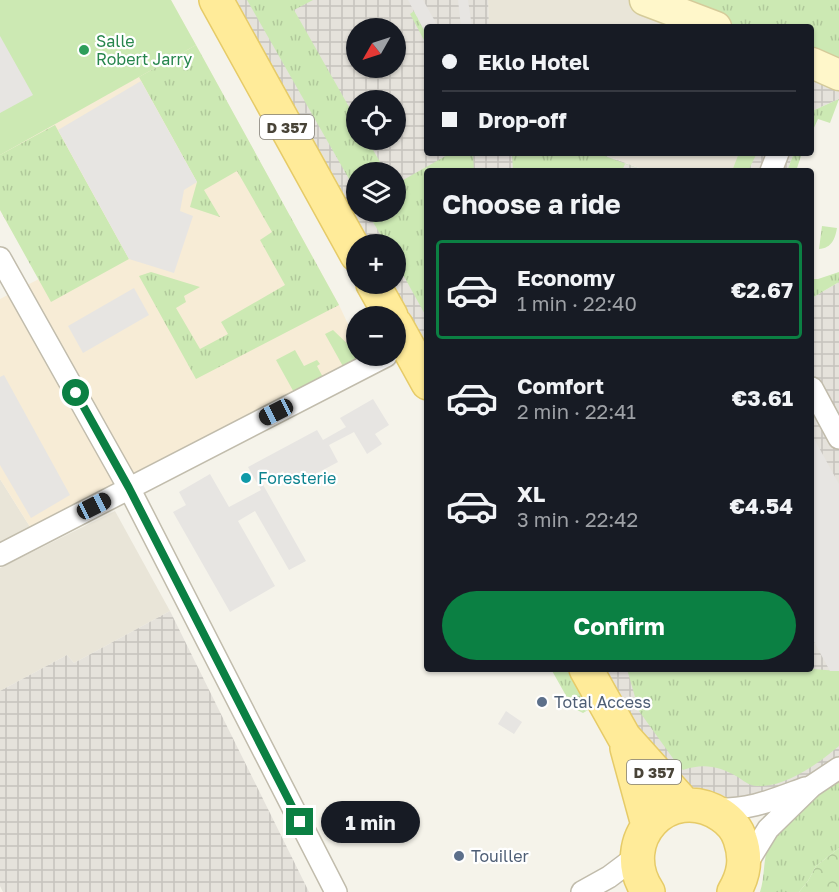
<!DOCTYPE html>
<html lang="en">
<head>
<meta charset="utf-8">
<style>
  body { margin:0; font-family:"Golos Text",sans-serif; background:#242831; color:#f1f3f6; height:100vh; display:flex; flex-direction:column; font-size:22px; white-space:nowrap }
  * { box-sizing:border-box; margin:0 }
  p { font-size:20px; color:#9ea1a6 }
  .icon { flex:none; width:33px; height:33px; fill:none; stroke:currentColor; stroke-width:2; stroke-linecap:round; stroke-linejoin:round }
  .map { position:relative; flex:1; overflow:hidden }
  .details { position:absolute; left:424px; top:168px; width:390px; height:504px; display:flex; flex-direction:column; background:#171b24; border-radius:6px; box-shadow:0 2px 4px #0004 }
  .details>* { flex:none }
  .top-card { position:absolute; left:424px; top:24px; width:390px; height:132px; border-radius:6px; box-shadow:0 2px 4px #0004; display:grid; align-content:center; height:132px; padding:0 18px; background:#171b24 }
  .needle { width:39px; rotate:231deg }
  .fabs { position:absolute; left:346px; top:18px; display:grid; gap:12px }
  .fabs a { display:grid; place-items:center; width:60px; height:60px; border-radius:50%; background:#171b24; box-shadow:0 2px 4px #0004; font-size:30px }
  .end { position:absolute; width:27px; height:27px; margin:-14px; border:8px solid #0b8043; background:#fff; box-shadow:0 0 0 3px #fff }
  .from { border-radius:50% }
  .bubble { position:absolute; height:42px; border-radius:21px; background:#171b24; box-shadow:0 2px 4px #0004; font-size:20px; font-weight:700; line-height:42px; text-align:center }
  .car { position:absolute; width:18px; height:36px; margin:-18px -9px; border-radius:8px; box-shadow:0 0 4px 2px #0007; background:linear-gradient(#222 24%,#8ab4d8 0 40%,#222 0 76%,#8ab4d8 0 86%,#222 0) }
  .top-card b { display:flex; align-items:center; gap:21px; height:57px; font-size:22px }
  .top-card b+b { border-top:2px solid #363941 }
  .top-card i { width:15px; height:15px; background:#f1f3f6 }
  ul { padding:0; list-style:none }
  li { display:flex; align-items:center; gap:18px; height:99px; margin:0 12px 9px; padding:0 6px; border:3px solid transparent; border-radius:6px }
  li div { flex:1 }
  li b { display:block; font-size:22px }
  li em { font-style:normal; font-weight:700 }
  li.current { border-color:#0b8043 }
  li>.icon { width:54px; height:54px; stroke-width:1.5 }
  h2 { padding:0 18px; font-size:27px; line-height:72px }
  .button { display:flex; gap:12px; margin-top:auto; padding:12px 18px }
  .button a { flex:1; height:69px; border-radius:36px; background:#0b8043; color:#fff; font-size:24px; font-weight:700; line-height:69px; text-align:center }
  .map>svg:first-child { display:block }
  .residential { fill:#e9e5d8 }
  .commercial { fill:#f7ecd6 }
  .industrial { fill:url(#industrial-grid); fill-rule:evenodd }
  .grass { fill:url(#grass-tufts) }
  .forest { fill:url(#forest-crowns) }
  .garden { fill:#cce9b3 }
  .parking { fill:#e7e5e2 }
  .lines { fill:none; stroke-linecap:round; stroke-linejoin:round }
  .street-casing { stroke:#c1bcac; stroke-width:24 }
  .secondary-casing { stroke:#d5cb9a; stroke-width:33 }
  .primary-casing { stroke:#e6cb68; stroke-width:36 }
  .street { stroke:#fff; stroke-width:21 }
  .secondary { stroke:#fff7ca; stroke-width:30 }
  .primary { stroke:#ffeb99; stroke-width:33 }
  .route { stroke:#0b8043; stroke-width:8 }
  .leisure-dot { fill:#2e9e5b; stroke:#fff; stroke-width:2 }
  .culture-dot { fill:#0f9aa8; stroke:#fff; stroke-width:2 }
  .service-dot { fill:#5c6f8a; stroke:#fff; stroke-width:2 }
  .labels { text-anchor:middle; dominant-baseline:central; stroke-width:4.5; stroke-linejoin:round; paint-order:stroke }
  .shield { fill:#fff; stroke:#807c74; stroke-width:1.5 }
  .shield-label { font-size:15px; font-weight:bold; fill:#494438 }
  .leisure-label { font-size:16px; fill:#27864d; stroke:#fff; text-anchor:start }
  .culture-label { font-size:16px; fill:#0d838f; stroke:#fff; text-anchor:start }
  .service-label { font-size:16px; fill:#4e5e75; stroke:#fff; text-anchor:start }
</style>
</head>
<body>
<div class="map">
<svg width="839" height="892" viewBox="0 0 839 892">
  <defs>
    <pattern id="industrial-grid" width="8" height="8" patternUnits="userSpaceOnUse" patternTransform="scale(1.5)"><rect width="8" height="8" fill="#e5e2db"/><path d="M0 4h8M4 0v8" fill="none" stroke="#c6c3bd"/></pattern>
    <pattern id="grass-tufts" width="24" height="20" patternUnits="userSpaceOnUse" patternTransform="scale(1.5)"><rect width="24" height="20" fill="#cce9b3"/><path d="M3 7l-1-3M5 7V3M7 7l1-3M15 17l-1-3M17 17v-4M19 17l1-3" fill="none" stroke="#b1c99b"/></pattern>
    <pattern id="forest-crowns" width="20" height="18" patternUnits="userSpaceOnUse" patternTransform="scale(1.5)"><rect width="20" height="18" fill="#cce9b3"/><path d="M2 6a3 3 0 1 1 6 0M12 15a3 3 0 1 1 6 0" fill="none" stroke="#b1c99b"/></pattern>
  </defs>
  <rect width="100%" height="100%" fill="#f5f3ea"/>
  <path class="residential" d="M 488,0 L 645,0 L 716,27 L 489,27 Z
    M 599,153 L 740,153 L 732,171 L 647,171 Z
    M 0,479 L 32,530 L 0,547 Z
    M 115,511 L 170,611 L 74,663 L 67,655 L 0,691 L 0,568 Z"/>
  <path class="commercial" d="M 0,0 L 171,0 L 339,305 L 357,343 L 357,356 L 363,356 L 365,360 L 32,530 L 0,479 L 0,299 L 39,279 L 0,210 Z"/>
  <path class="industrial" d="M 216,0 L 488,0 L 489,27 L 428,27 L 428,153 L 599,153 L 647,171 L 428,171 L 427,383 L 373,284 L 396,284 L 396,244 L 357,244 ZM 357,28 L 396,28 L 396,68 L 357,68 ZM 357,100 L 396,100 L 396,140 L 357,140 ZM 357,172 L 396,172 L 396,212 L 357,212 Z
    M 812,63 L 839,75 L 839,99 L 812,111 Z
    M 740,153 L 794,153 L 787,171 L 732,171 Z
    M 839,282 L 839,768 L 812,786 L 699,805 L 586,669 L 812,669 L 812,298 Z
    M 170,611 L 309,892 L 3,892 L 0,886 L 0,691 L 67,655 L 74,663 Z"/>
  <path class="grass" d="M 247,0 L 313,0 L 294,10 L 357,121 L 357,140 L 367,140 L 386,172 L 357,172 L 357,193 Z
    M 645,0 L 839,0 L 839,75 L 812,63 L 812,27 L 716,27 Z
    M 414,11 L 424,30 L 427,28 L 427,38 L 424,40 L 410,14 Z
    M 196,45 L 339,305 L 196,379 L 139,276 L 151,272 L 200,287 L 184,296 L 186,302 L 176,308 L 200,349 L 228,334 L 221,322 L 285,285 L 260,240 L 272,232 L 237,171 L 204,190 L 220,217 L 190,207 L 197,182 L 139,77 Z
    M 839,99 L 830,123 L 818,119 L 812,132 L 812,111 Z
    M 55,125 L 129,259 L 51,302 L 0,210 L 0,155 Z
    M 451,153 L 473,153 L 474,171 L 428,171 L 427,318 L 396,262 L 396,244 L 386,244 L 367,212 L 396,212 L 396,184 Z
    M 512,153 L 597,153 L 645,171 L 625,164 L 622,171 L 513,171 Z
    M 739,153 L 757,153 L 748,171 L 732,171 Z
    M 794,153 L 802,153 L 796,171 L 787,171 Z
    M 822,226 L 837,228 C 835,239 832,248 819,249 Z
    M 839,272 L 839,282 L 812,298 L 812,279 L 818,279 Z
    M 551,669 L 572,669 L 593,707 L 583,713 L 573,708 Z
    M 627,669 L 812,669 L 839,671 L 839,746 C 819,763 785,788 757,786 C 749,786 743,780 736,776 C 719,766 703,763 683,770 L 677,764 L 639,711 Z
    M 839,780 L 839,848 L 816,866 L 808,881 L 799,892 L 760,892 C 765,877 763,861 768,846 C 779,816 815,798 839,780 Z"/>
  <path class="forest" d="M 839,848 L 839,892 L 799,892 L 808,881 L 816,866 Z"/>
  <path class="garden" d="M 0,0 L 171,0 L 196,45 L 0,155 Z
    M 333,330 L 357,353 L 357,356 L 360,356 L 365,360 L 345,370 L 325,334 Z
    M 295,350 L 304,366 L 317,360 L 320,364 L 317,366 L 325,381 L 296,396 L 276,360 Z"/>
  <path class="parking" d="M 408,0 L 423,0 L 436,23 L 424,30 Z
    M 458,0 L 468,0 L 472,27 L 461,27 Z
    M 0,36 L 33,95 L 0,113 Z
    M 141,81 L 197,182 L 184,190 L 180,211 L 193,216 L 174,273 L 129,259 L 58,130 Z
    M 134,288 L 149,315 L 83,353 L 68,326 Z
    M 4,375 L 70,495 L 31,518 L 0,465 L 0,377 Z
    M 373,399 L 389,425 L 375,434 L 382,444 L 367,454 L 354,432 L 329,445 L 338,462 L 293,486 L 283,471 L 262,483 L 306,561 L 289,570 L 255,511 L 238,521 L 275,586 L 230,612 L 173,512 L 186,505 L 179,492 L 210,474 L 229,507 L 261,490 L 248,467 L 317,430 L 323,440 L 346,427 L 340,418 Z
    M 812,435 L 839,484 L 839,671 L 830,671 L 812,638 Z
    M 506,711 L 522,722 L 514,734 L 498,724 Z"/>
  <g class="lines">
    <g class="street-casing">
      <path id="street" d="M 771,171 L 778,153
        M 0,258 L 129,488 L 336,892
        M 812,388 L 839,438
        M 0,555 L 386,356
        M 712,809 C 751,810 770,801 805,788
        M 744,868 L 768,829 L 812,786 L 839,768
        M 582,892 L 609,877 L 637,856"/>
    </g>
    <g class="secondary-casing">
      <path id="secondary" d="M 645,0 L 716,27
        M 812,63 L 839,75"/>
    </g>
    <g class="primary-casing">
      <path id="primary" d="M 216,0 L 357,255
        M 373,284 L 391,316
        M 396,325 L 428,383
        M 586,669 L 624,737 L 685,805
        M 627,748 L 648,825
        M 648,892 C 614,841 668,781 721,815 C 730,821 737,829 740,839 C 747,859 744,875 734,892"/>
    </g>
    <use href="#street" class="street"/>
    <use href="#secondary" class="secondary"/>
    <use href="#primary" class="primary"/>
  </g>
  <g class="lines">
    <path class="route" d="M 76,393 L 129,488 L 300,822"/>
  </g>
  <circle class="leisure-dot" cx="84" cy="50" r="6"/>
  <circle class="culture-dot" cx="246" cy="478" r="6"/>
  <g class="service-dot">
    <circle cx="542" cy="702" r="6"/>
    <circle cx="459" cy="856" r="6"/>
  </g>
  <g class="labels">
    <g class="shield">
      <rect x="260" y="115" width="54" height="24" rx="4.5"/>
      <rect x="627" y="760" width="54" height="24" rx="4.5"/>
    </g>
    <g class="shield-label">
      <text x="287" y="127">D 357</text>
      <text x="654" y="772">D 357</text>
    </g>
    <g class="leisure-label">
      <text x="96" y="41">Salle<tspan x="96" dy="18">Robert Jarry</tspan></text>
    </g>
    <g class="culture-label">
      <text x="258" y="478">Foresterie</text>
    </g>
    <g class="service-label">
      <text x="554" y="702">Total Access</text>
      <text x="471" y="856">Touiller</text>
    </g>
  </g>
</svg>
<div class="fabs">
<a><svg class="needle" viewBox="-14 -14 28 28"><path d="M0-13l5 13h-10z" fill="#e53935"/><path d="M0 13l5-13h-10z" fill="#9ea1a6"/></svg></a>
<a><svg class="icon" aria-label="locate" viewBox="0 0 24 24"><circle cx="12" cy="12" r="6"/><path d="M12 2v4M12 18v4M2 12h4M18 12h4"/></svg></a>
<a><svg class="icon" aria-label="layers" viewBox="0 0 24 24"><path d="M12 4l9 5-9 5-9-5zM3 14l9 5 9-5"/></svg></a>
<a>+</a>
<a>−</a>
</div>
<i class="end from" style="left:76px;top:393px"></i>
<i class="end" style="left:300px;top:822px"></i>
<div class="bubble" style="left:321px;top:801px;width:99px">1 min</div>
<i class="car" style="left:276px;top:412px;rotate:243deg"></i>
<i class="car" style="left:94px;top:506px;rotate:63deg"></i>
<div class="top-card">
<b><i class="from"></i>Eklo Hotel</b>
<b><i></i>Drop-off</b>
</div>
<section class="details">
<h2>Choose a ride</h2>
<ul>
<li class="current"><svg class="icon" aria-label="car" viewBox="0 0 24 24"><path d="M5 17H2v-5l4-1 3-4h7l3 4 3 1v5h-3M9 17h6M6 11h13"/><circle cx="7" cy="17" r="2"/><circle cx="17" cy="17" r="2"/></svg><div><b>Economy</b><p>1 min · 22:40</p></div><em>€2.67</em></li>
<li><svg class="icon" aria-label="car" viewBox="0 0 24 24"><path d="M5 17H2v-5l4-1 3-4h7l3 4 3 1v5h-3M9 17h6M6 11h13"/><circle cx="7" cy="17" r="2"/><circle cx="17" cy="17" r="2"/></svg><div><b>Comfort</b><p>2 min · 22:41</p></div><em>€3.61</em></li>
<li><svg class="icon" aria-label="car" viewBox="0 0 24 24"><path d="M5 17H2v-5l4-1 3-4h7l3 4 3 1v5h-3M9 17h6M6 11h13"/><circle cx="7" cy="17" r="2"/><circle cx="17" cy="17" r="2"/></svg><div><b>XL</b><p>3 min · 22:42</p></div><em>€4.54</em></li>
</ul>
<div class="button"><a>Confirm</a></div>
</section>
</div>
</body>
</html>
